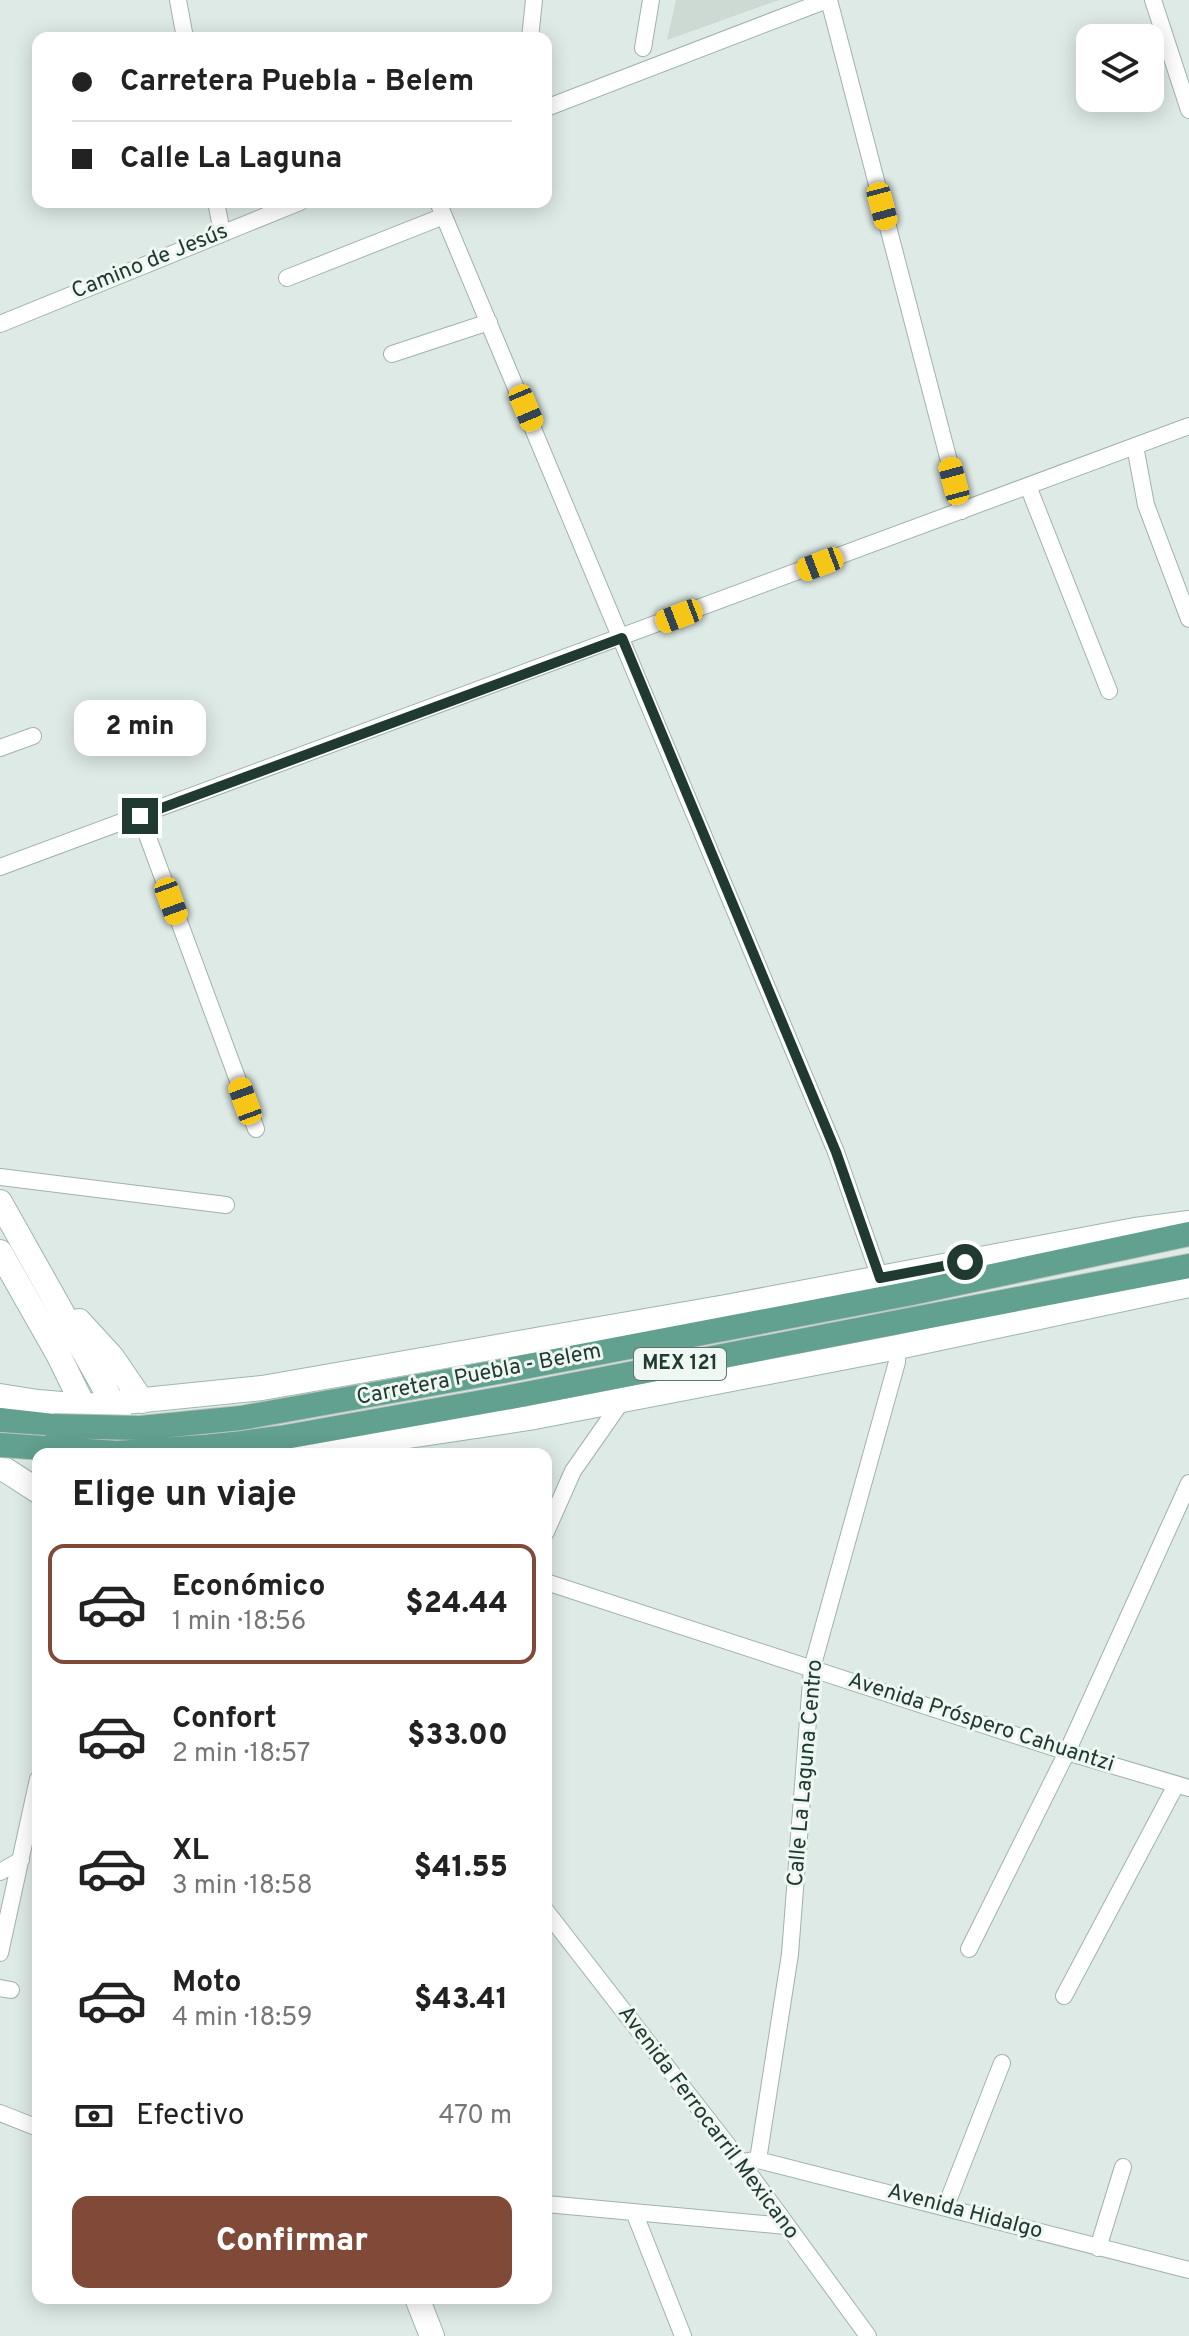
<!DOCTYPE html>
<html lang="es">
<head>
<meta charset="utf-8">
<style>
  body { margin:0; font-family:Overpass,sans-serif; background:#f2f2f2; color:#222; height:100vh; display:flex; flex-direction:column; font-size:30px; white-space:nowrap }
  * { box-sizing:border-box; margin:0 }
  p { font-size:26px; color:#767676 }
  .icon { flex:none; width:44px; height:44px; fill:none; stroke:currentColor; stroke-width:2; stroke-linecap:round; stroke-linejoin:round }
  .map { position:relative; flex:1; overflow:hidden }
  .sheet { position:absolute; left:32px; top:1448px; width:520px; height:856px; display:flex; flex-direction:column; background:#fff; border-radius:16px; box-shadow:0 4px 20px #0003 }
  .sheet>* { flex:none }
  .guide { position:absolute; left:32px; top:32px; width:520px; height:176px; border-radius:16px; box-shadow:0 4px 20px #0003; display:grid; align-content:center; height:176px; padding:0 40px; background:#fff }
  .controls { position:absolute; left:1076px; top:24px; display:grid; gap:16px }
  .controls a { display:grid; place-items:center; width:88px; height:88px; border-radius:16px; background:#fff; box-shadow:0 4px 20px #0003; font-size:40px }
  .end { position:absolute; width:36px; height:36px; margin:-18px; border:10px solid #203a32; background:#fff; box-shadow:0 0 0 4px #fff }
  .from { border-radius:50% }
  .bubble { position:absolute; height:56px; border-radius:16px; background:#fff; box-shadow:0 4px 20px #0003; font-size:26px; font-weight:800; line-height:56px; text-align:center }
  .car { position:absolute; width:24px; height:48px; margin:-24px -12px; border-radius:10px; box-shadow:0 0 6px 2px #0007; background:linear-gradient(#f5c518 24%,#345 0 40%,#f5c518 0 76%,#345 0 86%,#f5c518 0) }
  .guide b { display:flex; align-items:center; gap:28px; height:76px; font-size:30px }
  .guide b+b { border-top:2px solid #e0e0e0 }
  .guide i { width:20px; height:20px; background:#222 }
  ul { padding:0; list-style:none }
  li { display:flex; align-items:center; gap:24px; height:120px; margin:0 16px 12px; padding:0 24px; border:4px solid transparent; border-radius:16px }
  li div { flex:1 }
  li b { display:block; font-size:30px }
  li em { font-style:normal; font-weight:800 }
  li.current { border-color:#804938 }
  li>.icon { width:72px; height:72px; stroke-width:1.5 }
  h2 { padding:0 40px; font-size:36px; line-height:96px }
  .pay { display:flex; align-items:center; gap:20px; height:88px; padding:0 40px; font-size:30px }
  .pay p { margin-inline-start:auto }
  .cta { display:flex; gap:16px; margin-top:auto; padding:16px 40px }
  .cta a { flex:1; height:92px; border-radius:16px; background:#804938; color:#fff; font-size:32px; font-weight:800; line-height:92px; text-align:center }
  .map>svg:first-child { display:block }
  .built { fill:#cddad3 }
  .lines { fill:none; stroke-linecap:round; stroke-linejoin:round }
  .street-casing { stroke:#a1b2ac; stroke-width:18 }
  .secondary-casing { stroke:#9eb6ac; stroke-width:26 }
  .primary-casing { stroke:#bcc4c2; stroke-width:26 }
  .street { stroke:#fff; stroke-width:16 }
  .secondary { stroke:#fff; stroke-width:24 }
  .primary { stroke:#62a08f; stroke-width:24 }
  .primary-bridge-casing { stroke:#bcc4c2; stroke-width:26; stroke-linecap:butt }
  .primary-bridge { stroke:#62a08f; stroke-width:24 }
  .route { stroke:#203a32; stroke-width:10 }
  .labels { text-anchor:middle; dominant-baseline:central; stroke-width:6; stroke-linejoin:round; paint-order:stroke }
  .shield { fill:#eff7f2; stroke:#5e736c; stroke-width:2 }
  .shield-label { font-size:20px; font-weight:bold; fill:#203a32 }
  .street-label { font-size:22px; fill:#203a32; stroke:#eff7f2 }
</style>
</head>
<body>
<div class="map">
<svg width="1189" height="2336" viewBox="0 0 1189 2336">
  <rect width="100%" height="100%" fill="#deeae5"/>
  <path class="built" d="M 676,0 L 779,0 L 667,40 Z"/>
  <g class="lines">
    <g class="street-casing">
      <path id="street" d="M 178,0 L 185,38
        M 829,0 L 962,511
        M 1153,0 L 1189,110
        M 530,38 L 534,0
        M 643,48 L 651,0
        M 546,108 L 827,0
        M 216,202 L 222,232
        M 438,202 L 836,1152 L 880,1278
        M 287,278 L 444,216
        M 0,324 L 300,202
        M 392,354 L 489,322
        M 1135,446 L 1146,505 L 1189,619
        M 1028,486 L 1109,691
        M 0,748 L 33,736
        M 140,816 L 256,1129
        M 0,867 L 1189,426
        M 0,1177 L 226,1205
        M 546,1532 L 573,1471 L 624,1398
        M 546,1582 L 1067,1752 L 1189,1788
        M 0,1872 L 21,1860
        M 546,1911 L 740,2161 L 868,2336
        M 969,1949 L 1067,1752 L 1189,1483
        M 0,1953 L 38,1779
        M 0,1988 L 11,1990
        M 1064,1996 L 1176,1785
        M 0,2113 L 38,2128
        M 758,2160 L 790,1954 L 812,1668 L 897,1362 L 898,1347
        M 748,2161 L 758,2160 L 1189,2270
        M 546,2204 L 786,2226
        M 946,2206 L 1002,2063
        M 634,2212 L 683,2336
        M 1098,2248 L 1123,2167"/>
    </g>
    <g class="secondary-casing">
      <path id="secondary" d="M 0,1202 L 119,1414
        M 0,1252 L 58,1354 L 107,1454
        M 79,1321 L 112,1357 L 142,1401
        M 0,1396 L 38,1402 L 85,1406 L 262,1388 L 726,1307 L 1135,1230 L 1189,1223
        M 288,1454 L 529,1418 L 898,1347 L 1189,1285
        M 1,1467 L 38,1491
        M 417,2298 L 432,2336"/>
    </g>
    <g class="primary-casing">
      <path id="primary" d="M 503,1371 L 912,1293 L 1189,1234
        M 0,1420 L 53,1426
        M 203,1447 L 280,1438 L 505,1398 L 1189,1266"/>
    </g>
    <use href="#street" class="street"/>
    <use href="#secondary" class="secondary"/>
    <use href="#primary" class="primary"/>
    <g class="primary-bridge-casing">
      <path id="primary-bridge" d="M 53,1426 L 140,1428 L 241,1418 L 503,1371
        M 0,1445 L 117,1453 L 203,1447"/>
    </g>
    <use href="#primary-bridge" class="primary-bridge"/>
  </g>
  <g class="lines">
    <path class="route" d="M 140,816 L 622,638 L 836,1152 L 880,1278 L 965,1262"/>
  </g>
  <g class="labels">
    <rect class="shield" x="634" y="1348" width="92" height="32" rx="6"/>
    <g class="shield-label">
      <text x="680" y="1364">MEX 121</text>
    </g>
    <g class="street-label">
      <text transform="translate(150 262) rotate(-22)">Camino de Jesús</text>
      <text transform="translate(479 1375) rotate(-11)">Carretera Puebla - Belem</text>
      <text transform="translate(981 1723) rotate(18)">Avenida Próspero Cahuantzi</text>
      <text transform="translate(806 1773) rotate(-85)">Calle La Laguna Centro</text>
      <text transform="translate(708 2123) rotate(53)">Avenida Ferrocarril Mexicano</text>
      <text transform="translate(965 2212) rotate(15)">Avenida Hidalgo</text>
    </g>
  </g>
</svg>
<div class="controls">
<a><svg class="icon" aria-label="layers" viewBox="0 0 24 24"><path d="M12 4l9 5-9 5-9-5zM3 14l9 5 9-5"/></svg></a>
</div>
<i class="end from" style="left:965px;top:1262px"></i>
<i class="end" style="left:140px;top:816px"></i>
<div class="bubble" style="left:74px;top:700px;width:132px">2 min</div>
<i class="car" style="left:882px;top:206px;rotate:165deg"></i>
<i class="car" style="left:526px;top:408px;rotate:157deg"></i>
<i class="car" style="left:954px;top:481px;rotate:345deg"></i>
<i class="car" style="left:820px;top:564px;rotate:249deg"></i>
<i class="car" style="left:679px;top:616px;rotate:249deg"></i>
<i class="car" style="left:171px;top:901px;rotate:160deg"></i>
<i class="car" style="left:245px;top:1101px;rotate:340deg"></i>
<div class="guide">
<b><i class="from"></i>Carretera Puebla - Belem</b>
<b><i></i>Calle La Laguna</b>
</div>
<section class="sheet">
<h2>Elige un viaje</h2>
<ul>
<li class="current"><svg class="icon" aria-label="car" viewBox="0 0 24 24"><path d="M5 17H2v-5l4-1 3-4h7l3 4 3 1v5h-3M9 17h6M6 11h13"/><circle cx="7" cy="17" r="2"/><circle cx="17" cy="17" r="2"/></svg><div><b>Económico</b><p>1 min · 18:56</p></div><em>$24.44</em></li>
<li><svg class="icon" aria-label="car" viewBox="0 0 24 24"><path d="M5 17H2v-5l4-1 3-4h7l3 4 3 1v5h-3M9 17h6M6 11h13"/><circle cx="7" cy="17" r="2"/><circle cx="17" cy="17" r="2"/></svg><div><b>Confort</b><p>2 min · 18:57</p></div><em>$33.00</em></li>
<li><svg class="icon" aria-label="car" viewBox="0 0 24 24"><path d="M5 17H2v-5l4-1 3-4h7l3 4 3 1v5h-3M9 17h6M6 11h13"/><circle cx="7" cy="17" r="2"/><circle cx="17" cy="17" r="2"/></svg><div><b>XL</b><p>3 min · 18:58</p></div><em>$41.55</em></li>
<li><svg class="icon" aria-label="car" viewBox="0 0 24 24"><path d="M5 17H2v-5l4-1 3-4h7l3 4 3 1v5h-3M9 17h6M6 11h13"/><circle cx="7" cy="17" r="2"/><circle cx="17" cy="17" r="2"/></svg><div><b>Moto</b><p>4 min · 18:59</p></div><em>$43.41</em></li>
</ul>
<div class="pay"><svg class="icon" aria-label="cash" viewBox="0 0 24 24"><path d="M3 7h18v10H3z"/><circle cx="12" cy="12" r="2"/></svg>Efectivo<p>470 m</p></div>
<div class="cta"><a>Confirmar</a></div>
</section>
</div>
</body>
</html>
